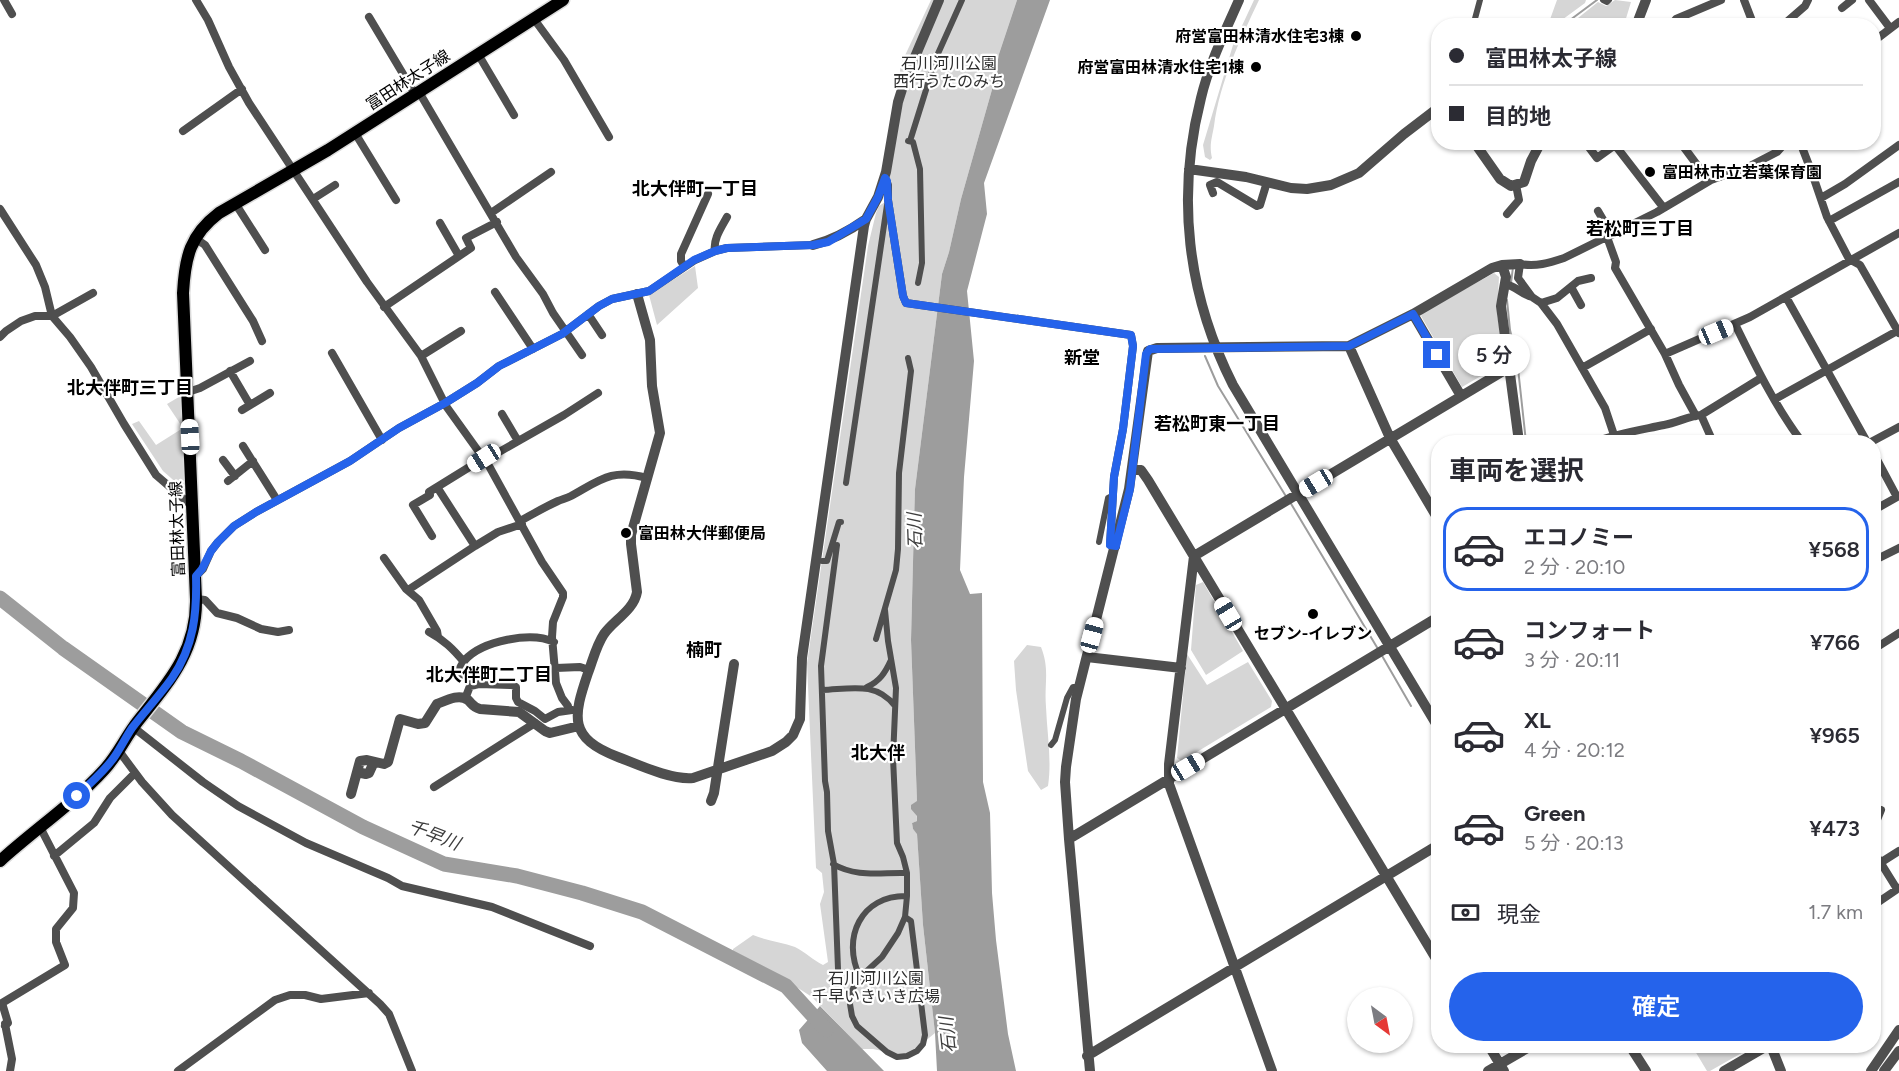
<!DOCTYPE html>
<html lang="ja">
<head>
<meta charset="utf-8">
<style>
  body { margin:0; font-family:Figtree,"Noto Sans JP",sans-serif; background:#f7f7f7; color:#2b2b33; height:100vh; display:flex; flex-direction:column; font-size:22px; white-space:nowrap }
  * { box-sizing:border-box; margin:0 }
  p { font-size:20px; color:#7c7c81 }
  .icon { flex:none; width:33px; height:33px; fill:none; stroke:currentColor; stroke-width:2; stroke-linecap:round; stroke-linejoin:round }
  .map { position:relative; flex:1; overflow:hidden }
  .drawer { position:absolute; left:1431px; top:435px; width:450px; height:618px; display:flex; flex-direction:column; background:#fff; border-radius:24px; box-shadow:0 2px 4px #0004 }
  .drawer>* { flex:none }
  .hud { position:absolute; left:1431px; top:18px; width:450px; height:132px; border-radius:24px; box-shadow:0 2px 4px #0004; display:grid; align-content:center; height:132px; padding:0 18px; background:#fff }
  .needle { width:39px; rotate:148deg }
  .tools { position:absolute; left:1347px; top:987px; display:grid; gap:12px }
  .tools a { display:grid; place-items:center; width:66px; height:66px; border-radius:50%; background:#fff; box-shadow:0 2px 4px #0004; font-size:30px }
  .end { position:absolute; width:27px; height:27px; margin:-14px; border:8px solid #2563eb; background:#fff; box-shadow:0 0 0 3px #fff }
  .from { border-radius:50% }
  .bubble { position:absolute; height:42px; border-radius:21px; background:#fff; box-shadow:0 2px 4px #0004; font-size:20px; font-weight:600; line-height:42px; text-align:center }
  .car { position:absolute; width:18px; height:36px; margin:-18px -9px; border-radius:8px; box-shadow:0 0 4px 2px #0007; background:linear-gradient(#fff 24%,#345 0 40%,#fff 0 76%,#345 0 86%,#fff 0) }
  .hud b { display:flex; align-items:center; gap:21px; height:57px; font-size:22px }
  .hud b+b { border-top:2px solid #e1e1e2 }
  .hud i { width:15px; height:15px; background:#2b2b33 }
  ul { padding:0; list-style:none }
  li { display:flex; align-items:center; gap:18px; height:84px; margin:0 12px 9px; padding:0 6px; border:3px solid transparent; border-radius:24px }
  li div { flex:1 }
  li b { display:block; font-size:22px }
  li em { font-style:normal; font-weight:600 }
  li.on { border-color:#2563eb }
  li>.icon { width:54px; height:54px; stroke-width:1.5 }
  h2 { padding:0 18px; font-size:27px; line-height:72px }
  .pay { display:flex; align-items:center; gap:15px; height:66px; padding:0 18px; font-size:22px }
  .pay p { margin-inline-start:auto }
  .primary-button { display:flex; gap:12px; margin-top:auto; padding:12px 18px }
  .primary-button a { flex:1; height:69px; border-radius:36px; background:#2563eb; color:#fff; font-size:24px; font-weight:600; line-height:69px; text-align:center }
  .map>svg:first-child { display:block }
  .green { fill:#d6d6d6 }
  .water { fill:#9d9d9d }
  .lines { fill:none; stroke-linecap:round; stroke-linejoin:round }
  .stream { stroke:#9d9d9d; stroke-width:2 }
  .river { stroke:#9d9d9d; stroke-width:15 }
  .primary-casing { stroke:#dbdbdb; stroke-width:15 }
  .pedestrian { stroke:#4f4f4f; stroke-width:6 }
  .minor { stroke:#4f4f4f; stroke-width:8 }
  .tertiary { stroke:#4f4f4f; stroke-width:10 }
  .primary { stroke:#000; stroke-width:12 }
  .route { stroke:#2563eb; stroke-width:8 }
  .poi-dot { fill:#000; stroke:#fff; stroke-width:2 }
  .labels { text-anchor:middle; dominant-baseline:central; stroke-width:4.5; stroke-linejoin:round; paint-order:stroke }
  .poi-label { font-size:16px; font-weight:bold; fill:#000; stroke:#fff; text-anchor:end }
  .park-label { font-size:16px; fill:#2d2d2d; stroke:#fff }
  .street-label { font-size:16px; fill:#000; stroke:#fff }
  .neighbourhood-label { font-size:18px; font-weight:bold; fill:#000; stroke:#fff }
  .water-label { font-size:18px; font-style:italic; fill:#3e3e3e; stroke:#fff }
</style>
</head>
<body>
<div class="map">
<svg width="1899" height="1071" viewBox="0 0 1899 1071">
  <rect width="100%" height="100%" fill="#fff"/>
  <path class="green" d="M 931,0 L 1017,0 L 999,54 L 993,86 L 961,199 L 949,252 L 942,274 L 915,489 L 914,523 L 911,640 L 917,801 C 916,808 917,814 917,821 L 912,823 L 913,829 L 917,833 L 923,925 L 935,1033 L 907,1056 L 873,1049 L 862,1049 L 812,997 L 770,970 L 733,951 L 733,949 L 753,935 C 767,941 782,942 795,947 C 805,952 813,960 823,965 L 828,962 L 820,904 L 824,892 L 822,873 L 816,868 L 807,663 L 868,246 L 876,213 L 879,206 L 888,200 L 888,185 L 904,83 L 900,71 L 901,64 Z
    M 1254,0 L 1259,0 C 1240,40 1220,81 1214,126 C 1212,138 1209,145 1212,158 L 1210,160 L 1205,157 L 1203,145 L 1233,45 Z
    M 1557,0 L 1586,0 L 1585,3 L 1555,25 L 1548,25 Z
    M 1615,0 L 1631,2 L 1624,25 L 1568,26 L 1598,2 L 1606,6 Z
    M 695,266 L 698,288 L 657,325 L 649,295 Z
    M 1494,273 L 1499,277 L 1497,314 L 1505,362 L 1462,387 L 1421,316 L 1424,312 Z
    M 184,394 L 188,493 L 163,471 L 132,424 L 139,421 L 156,445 L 183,428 L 167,404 Z
    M 1203,582 L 1243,651 L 1206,675 L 1191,650 L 1196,585 Z
    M 1027,645 L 1041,647 C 1050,670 1044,683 1046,707 C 1047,733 1052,760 1048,786 L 1041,790 L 1028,771 L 1016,690 L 1014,661 Z
    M 1187,654 L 1207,685 L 1248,662 L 1272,701 L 1271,707 L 1182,761 L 1177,758 Z
    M 1692,1046 L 1754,1046 L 1710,1071 L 1707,1071 Z"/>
  <path class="water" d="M 1017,0 L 1050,0 L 984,183 L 987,214 L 967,291 L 974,361 L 964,477 L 960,570 L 970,594 L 982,593 L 983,782 L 990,813 L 992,893 L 996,940 L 1008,1034 L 1016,1071 L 937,1071 L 935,1033 L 923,925 L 917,834 L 913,829 L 912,823 L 917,821 L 917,816 L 911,809 L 911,805 L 917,801 L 911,640 L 914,523 L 915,489 L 942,274 L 949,252 L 961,199 L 993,86 L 999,54 Z
    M 820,1006 L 884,1071 L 827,1071 L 802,1043 L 799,1030 Z"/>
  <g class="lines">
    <path class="stream" d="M 1562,26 L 1597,0
      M 1511,283 L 1513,267
      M 1507,300 L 1510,330 L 1517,359 L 1526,442
      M 1205,356 L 1218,386 L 1287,498
      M 1290,502 L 1378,649
      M 1381,654 L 1411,706"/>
    <path class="river" d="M 0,598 L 63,648 L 182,732 L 241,761 L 363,827 L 444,864 L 517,876 L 582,893 L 642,912 L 786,986 L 826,1030"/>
    <g class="primary-casing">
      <path id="primary" d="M 0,861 C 34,830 73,804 104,770 C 118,755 126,736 138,721 C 169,682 197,651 196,599 L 183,293 C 185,257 190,235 219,213 L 328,150 L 563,0"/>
    </g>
    <path class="pedestrian" d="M 1603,0 L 1607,2 L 1609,0
      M 1473,26 L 1480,0
      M 908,141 L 913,142 L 920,169 L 922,263 L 918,283
      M 910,141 L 936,58 L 962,0
      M 846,483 L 887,205
      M 1099,542 L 1108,498 L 1112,496
      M 837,545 L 821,666 L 825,781 L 827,792 L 828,831 L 834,864 L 838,969
      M 822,561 L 827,561 L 839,522 L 841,522
      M 885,610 L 888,641 L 896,688 L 893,758 L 897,843 L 903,857 L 907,873 L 907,896 L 905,917 L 898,933 L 882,957 L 857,980 L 851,993 L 850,1004 L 852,1016 L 857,1026 L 887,1052 L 897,1057 L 907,1056 L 917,1051 L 923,1044 L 925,1035 L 911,921 L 905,917
      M 876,639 L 896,570 L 898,549 L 899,473 L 911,371 L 908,358
      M 867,687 C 880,681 885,673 891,660
      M 822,690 C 850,689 876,681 895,706
      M 1051,745 L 1055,740 L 1067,698 L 1073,687 L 1079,687
      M 833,864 C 857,878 881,872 907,873
      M 860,977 C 841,938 861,895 907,896"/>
    <path class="minor" d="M 4,0 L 12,14
      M 196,0 L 208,20 L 229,67 L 249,103 L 367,282 L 421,356 L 446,406 L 489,466 L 542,562 L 563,593 L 563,597 L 553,622 L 552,637 L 556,683 L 562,698 L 568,706 L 568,710
      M 1744,0 L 1754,26
      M 1869,0 L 1890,28
      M 1842,8 L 1852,0
      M 369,17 L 415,94
      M 534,19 L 564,60 L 609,137
      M 1670,26 L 1676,19 L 1721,0
      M 1782,26 L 1805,6 L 1808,0
      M 1874,41 L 1899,22
      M 478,54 L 514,115
      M 419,92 L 516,257 L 543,294 L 553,313 L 582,355
      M 183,131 L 242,89
      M 355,133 L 396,200
      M 1585,142 L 1597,158 L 1615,145 L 1663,207
      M 1680,142 L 1709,181
      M 1800,142 L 1812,173 L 1827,217 L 1849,259 L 1860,265 L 1899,333
      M 885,178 L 888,185 L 888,200 L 903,296 L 906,303 L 1131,335 L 1133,346 L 1123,429 L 1114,477 L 1110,545 L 1116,547
      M 1213,193 L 1210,185 L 1217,182 L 1257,206 L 1260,205 L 1267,182
      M 1821,198 L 1845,184 L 1899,145
      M 313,199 L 335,185
      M 235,203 L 265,250
      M 0,209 L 36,265 L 45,287 L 52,316 L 70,337 L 91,367 L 124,424 L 156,475 L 192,506
      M 1598,211 L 1612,235
      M 491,213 L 551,172
      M 1507,214 L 1519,200 L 1516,185
      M 1829,221 L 1899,182
      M 440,223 L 459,256
      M 1607,237 L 1616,262 L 1615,268 L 1665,354 L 1679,385 L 1696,416
      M 195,238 L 205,245 L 253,321 L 262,341
      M 715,251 C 713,239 721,228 727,217
      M 684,266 L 681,261 L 681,254 L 708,194
      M 1505,284 C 1516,286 1521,294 1532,297
      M 1571,287 L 1581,305
      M 495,292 L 533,349
      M 1786,297 L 1867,442
      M 1541,303 L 1557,298 L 1578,281 L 1591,278
      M 384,307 L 471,248 L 466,238 L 497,222
      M 588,314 L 602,335
      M 1735,324 C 1755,365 1775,406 1802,442
      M 0,337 L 6,331 L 21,321 L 35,316 L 52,316 L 93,293
      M 332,353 L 382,440
      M 1665,354 L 1750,317 L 1899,233
      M 421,356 L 461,331
      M 1582,368 L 1651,329
      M 230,371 L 250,405
      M 188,392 L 200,388 L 250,361
      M 1775,399 L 1899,330
      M 242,410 L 270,393
      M 502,414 L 518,441
      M 1701,415 L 1713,442
      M 1614,435 L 1605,408 L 1557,324 L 1541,303 L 1532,297 L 1518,278 L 1520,264 C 1536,267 1549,263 1564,258 L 1657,212 L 1711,180 L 1750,166 L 1777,152 L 1786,142
      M 1510,442 L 1518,437
      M 1595,442 C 1618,433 1640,430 1664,425 C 1677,423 1688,416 1701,415 L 1761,378
      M 1871,442 L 1899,427
      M 243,446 L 277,500
      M 1874,454 L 1897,497
      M 223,460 L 235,476
      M 485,460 L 564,415 L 598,393
      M 228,481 L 253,461
      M 1874,510 L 1899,496
      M 520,521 C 533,514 545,507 558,501 C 563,499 567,498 571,496 C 600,480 612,468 647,478
      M 432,536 L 413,505 L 430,495 L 429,492 L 484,458
      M 475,546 L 498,532 L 522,524
      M 384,558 L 406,589 L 419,600 L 437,631 L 438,637
      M 1874,560 L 1875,560 L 1899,548
      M 196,576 L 203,569 L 211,551 L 218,542 L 234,526 L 256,512 L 350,461 L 399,428 L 445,403 L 477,383 L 499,366 L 562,334 L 599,306 L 612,299 L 649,291 L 695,260 L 715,251 L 727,248 L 813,245
      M 408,590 L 475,546 L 437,487
      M 196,599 L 205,600 L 217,613 L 237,618 L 261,629 L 278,632 L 289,630
      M 429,632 C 444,640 453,649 464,662
      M 1874,649 L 1899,633
      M 556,668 L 580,667 L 589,670
      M 475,685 L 473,682 L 458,672 C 460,668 462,663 465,660 C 482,641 531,631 554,642
      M 465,699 L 470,686 L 479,684 L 512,685 L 516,687 L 516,698 L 518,702 L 535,711 L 545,719 L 558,712 L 572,710
      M 133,727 L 203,782 L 238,806 L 306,843 L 388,878 L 402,886 L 492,907 L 590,946
      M 119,751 L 142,782 L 172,815 L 380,1004 L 389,1014 L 412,1071
      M 434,787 L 535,723
      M 1874,827 L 1881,810
      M 1874,852 L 1897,889
      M 54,856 L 94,823 L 110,798 L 135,773
      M 1880,863 L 1899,851
      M 1874,905 L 1899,888
      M 5,1024 L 12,1059 L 10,1071
      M 5,1026 L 8,1023 L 2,1003 L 65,965 L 56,942 L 56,929 L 73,908 L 74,893 L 40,827
      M 178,1071 L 275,1000 L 290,995 L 305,995 L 321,999 L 369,993"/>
    <path class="tertiary" d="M 1239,0 C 1225,32 1209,64 1201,98 C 1176,196 1187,294 1233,385 L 1438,727
      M 1636,26 L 1646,0
      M 1474,142 L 1500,179 L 1511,186 L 1524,182 L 1531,161 L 1541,142
      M 1189,169 L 1246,177 L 1291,188 L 1307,189 L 1331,185 L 1359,173 L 1404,134 L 1438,108
      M 813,245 C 833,240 849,231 866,219
      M 1502,265 L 1506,277 L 1501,306 L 1519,442
      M 637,294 L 650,340 L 652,386 L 660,433 L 631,535 L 631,544 L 637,592 C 634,610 614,620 604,634 C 596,646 593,660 588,673 C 573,717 568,738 618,757 C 639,765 671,780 693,778 L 772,751 L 786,742 L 793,735 L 800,719 L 802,658 L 864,226 L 866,219 L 878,197 L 886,172 L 898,102 L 904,83 L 939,0
      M 1413,314 L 1461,396
      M 1349,346 L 1390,438 L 1438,519
      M 1132,469 L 1141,470 L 1148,480 L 1438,962
      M 1087,657 L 1181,668
      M 357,772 L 366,774 L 369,773 L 374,762
      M 351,794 L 360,761 L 367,760 L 384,764 L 388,762 L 400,719 L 418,724 L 425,723 L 437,704 C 445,701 459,693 468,700 C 473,705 473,707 480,709 L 519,712 L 545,731 L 550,733 L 579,726
      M 711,801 L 714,793 L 734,664
      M 1069,839 L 1438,617
      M 1489,1046 L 1504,1071
      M 1630,1046 L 1646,1071
      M 1771,1046 L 1781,1071
      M 1087,1056 L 1438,845
      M 1090,1071 L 1069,839 L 1065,782 L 1066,767 L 1076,699 L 1129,489 L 1148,351 L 1157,348 L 1349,346 L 1413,314 L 1492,268 L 1502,265 L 1520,264
      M 1272,1071 L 1169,784 L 1169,764 L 1194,556 L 1510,367
      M 1488,1071 L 1531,1046
      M 1724,1071 L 1767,1046
      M 1871,1071 L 1899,1030
      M 1884,1071 L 1899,1051"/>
    <use href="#primary" class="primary"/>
  </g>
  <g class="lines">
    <path class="route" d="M 77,796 C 90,783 105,771 115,756 C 121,747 126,737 132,728 C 145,711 160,695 172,678 C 194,646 197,613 196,576 L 202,569 L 211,551 L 218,542 L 234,526 L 256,512 L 350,461 L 399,428 L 445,403 L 477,383 L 499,366 L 562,334 L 599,306 L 612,299 L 649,291 L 694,260 L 715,251 L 727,248 L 813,245 L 828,242 L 866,219 L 878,197 L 885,178 L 887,181 L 888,200 L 903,296 L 906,303 L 1131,335 L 1133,346 L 1123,429 L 1114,477 L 1110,545 L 1116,546 L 1130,489 L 1146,354 L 1150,349 L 1349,346 L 1413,314 L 1437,355"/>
  </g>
  <g class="poi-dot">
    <circle cx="1356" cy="36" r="6"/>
    <circle cx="1256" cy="67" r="6"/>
    <circle cx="1650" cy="172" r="6"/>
    <circle cx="626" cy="533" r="6"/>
    <circle cx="1313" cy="614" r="6"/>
  </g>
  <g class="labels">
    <g class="poi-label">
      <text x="1344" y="36">府営富田林清水住宅3棟</text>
      <text x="1244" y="67">府営富田林清水住宅1棟</text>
      <text x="1662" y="172" text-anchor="start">富田林市立若葉保育園</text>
      <text x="638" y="533" text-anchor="start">富田林大伴郵便局</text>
      <text x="1313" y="633" text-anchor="middle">セブン-イレブン</text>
    </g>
    <g class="park-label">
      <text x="949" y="63">石川河川公園<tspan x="949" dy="18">西行うたのみち</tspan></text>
      <text x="876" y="978">石川河川公園<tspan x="876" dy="18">千早いきいき広場</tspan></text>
    </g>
    <g class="street-label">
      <text transform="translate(408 80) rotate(-33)">富田林太子線</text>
      <text transform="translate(177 529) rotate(-92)">富田林太子線</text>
    </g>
    <g class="neighbourhood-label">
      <text x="695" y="189">北大伴町一丁目</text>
      <text x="1640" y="229">若松町三丁目</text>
      <text x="1082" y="358">新堂</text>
      <text x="130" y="388">北大伴町三丁目</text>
      <text x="1217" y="424">若松町東一丁目</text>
      <text x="704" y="650">楠町</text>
      <text x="489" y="675">北大伴町二丁目</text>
      <text x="878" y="753">北大伴</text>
    </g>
    <g class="water-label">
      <text transform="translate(915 531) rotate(-92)">石川</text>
      <text transform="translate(434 835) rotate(21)">千早川</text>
      <text transform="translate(948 1035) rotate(-96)">石川</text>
    </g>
  </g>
</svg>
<div class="tools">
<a><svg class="needle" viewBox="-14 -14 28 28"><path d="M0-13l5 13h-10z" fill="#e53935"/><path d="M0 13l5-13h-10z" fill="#7c7c81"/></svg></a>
</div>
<i class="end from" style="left:77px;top:796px"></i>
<i class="end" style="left:1437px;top:355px"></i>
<div class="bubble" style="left:1458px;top:334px;width:72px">5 分</div>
<i class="car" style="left:1716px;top:332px;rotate:67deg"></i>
<i class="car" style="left:190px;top:437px;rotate:357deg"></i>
<i class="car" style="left:484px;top:458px;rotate:238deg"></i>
<i class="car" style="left:1316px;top:483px;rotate:239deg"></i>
<i class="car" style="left:1228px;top:614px;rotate:329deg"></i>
<i class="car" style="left:1092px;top:635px;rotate:15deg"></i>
<i class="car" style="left:1188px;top:767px;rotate:59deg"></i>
<div class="hud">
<b><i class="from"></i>富田林太子線</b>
<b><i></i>目的地</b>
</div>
<section class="drawer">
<h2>車両を選択</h2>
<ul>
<li class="on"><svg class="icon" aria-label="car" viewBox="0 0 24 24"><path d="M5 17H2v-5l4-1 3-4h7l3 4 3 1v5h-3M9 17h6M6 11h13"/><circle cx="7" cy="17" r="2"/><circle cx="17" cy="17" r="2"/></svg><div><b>エコノミー</b><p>2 分 · 20:10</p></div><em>¥568</em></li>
<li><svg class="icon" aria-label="car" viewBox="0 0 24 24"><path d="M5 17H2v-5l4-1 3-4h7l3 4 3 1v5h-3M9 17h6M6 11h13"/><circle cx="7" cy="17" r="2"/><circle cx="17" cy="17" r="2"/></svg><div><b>コンフォート</b><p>3 分 · 20:11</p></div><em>¥766</em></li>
<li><svg class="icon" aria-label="car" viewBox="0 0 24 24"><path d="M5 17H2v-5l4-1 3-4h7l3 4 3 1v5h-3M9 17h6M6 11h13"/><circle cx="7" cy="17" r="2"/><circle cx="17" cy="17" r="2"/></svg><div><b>XL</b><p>4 分 · 20:12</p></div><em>¥965</em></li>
<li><svg class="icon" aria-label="car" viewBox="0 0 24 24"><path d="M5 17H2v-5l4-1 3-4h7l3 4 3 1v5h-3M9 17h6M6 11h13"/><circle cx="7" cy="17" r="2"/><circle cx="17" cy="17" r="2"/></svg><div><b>Green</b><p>5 分 · 20:13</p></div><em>¥473</em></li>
</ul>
<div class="pay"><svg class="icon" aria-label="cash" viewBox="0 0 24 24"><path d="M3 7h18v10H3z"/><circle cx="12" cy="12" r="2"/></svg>現金<p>1.7 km</p></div>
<div class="primary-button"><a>確定</a></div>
</section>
</div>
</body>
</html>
